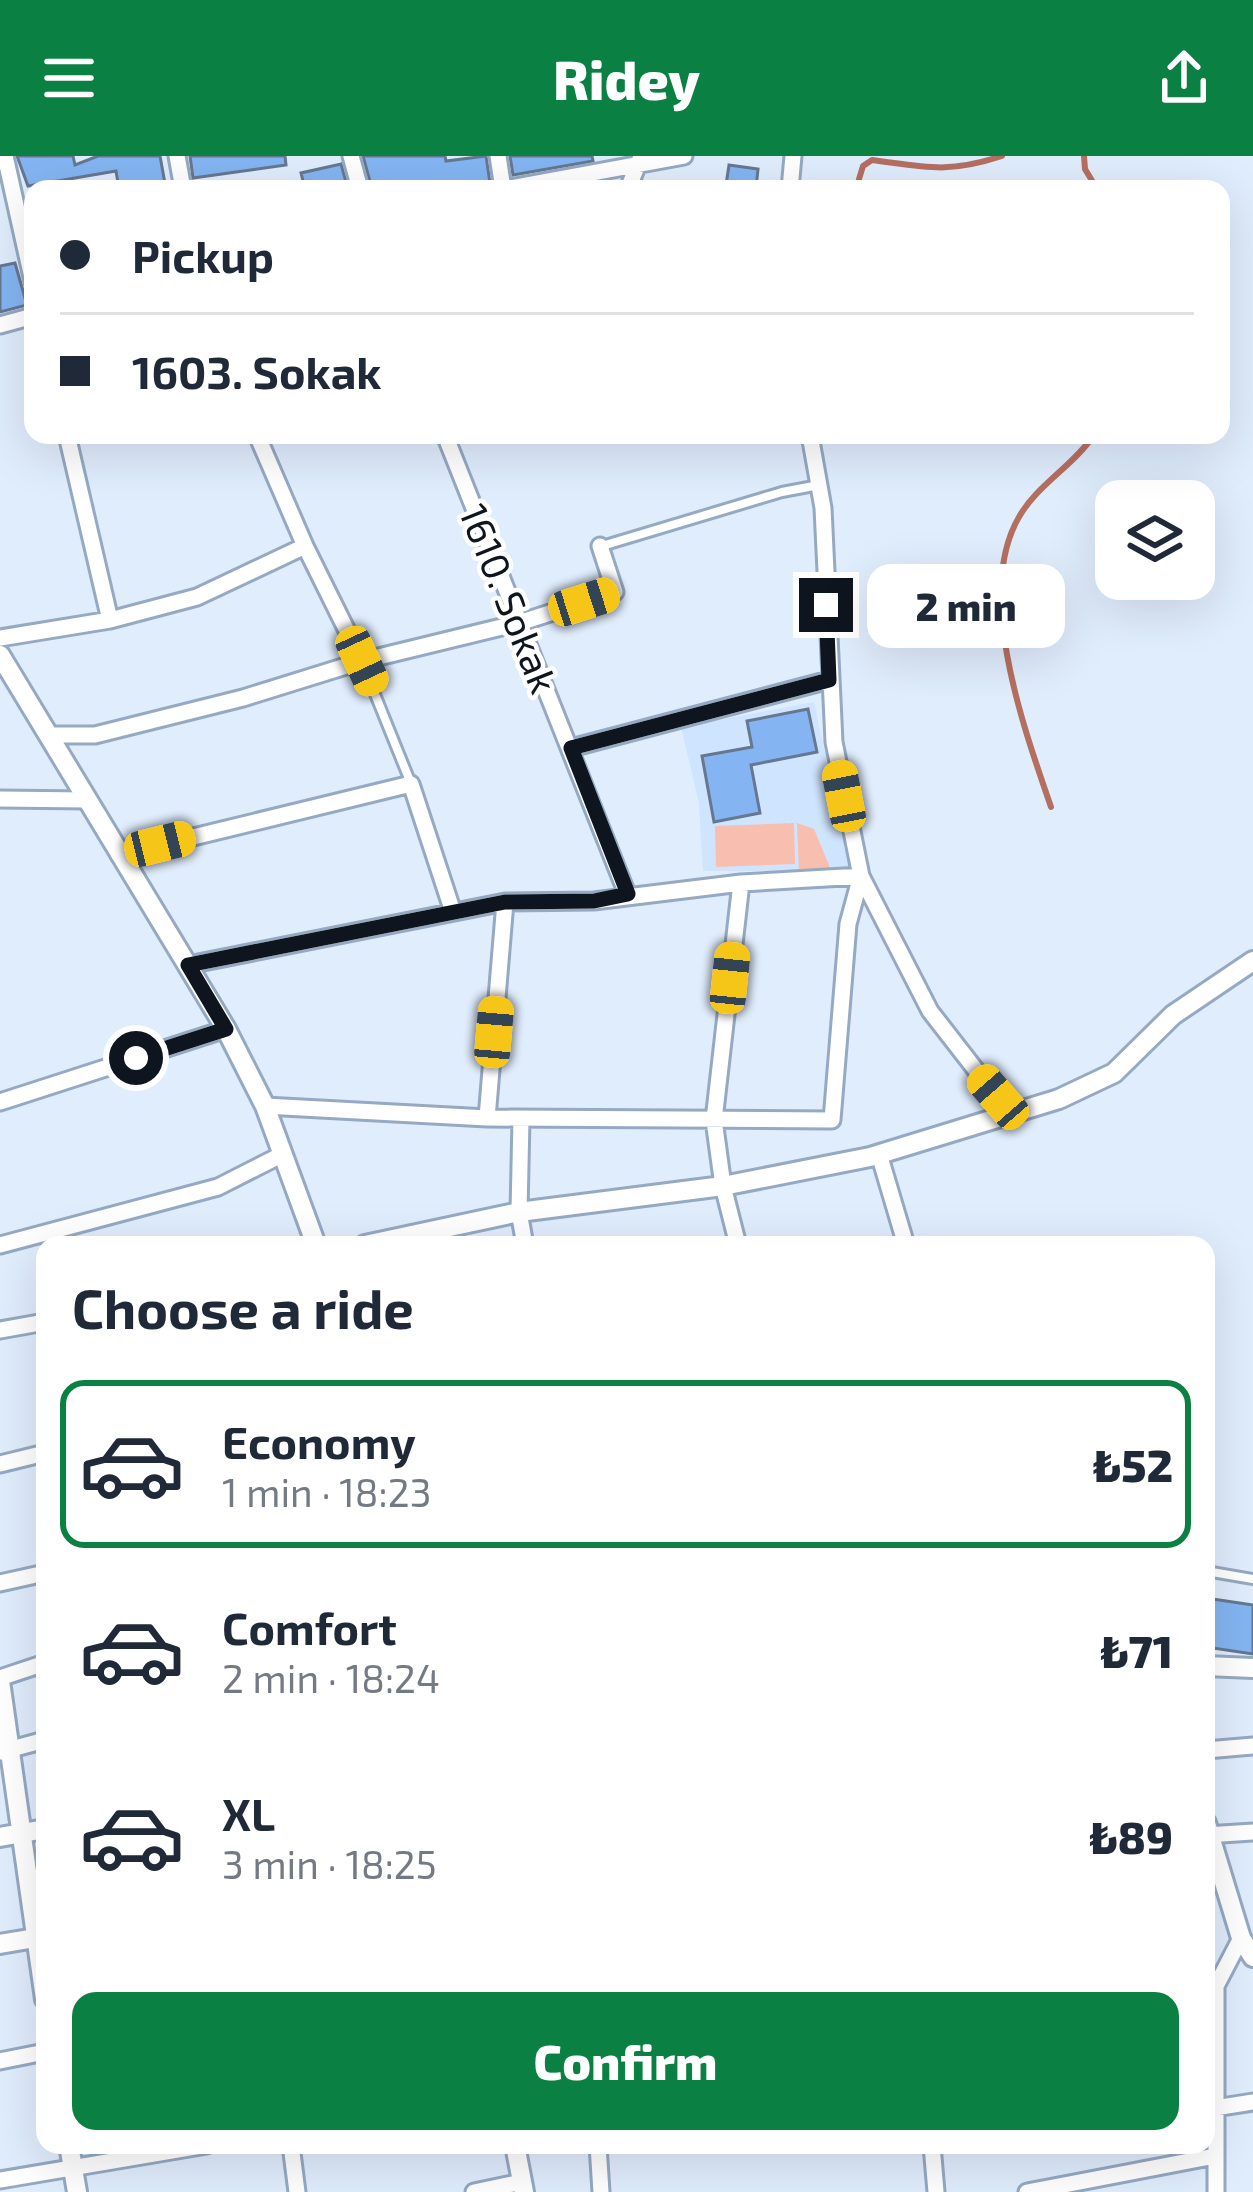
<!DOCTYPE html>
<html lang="en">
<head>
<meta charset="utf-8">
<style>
  body { margin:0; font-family:"Exo 2",sans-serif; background:#f6f6f7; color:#1f2937; height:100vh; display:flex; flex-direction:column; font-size:45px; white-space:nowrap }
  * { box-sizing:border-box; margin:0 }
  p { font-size:39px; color:#747a83 }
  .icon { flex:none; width:66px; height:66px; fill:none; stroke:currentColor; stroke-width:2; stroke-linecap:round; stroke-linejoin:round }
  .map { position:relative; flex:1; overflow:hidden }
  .sheet { position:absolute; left:36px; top:1080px; width:1179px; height:918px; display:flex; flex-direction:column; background:#fff; border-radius:24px; box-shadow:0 12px 48px #0002 }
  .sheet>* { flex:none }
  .top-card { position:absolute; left:24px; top:24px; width:1206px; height:264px; border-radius:24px; box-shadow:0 12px 48px #0002; display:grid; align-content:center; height:264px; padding:0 36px; background:#fff }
  .controls { position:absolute; left:1095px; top:324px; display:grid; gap:24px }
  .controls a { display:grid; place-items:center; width:120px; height:120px; border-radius:24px; background:#fff; box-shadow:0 12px 48px #0002; font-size:60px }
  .end { position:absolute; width:54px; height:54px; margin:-27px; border:15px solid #0e151f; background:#fff; box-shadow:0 0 0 6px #fff }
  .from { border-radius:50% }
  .bubble { position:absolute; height:84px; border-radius:24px; background:#fff; box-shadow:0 12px 48px #0002; font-size:39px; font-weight:800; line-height:84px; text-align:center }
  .car { position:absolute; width:36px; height:72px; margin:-36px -18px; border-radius:15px; box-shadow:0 0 9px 3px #0007; background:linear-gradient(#f5c518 24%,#345 0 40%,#f5c518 0 76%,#345 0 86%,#f5c518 0) }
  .top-card b { display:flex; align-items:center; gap:42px; height:114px; font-size:45px }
  .top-card b+b { border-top:3px solid #e0e1e3 }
  .top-card i { width:30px; height:30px; background:#1f2937 }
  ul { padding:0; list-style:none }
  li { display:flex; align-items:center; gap:36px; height:168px; margin:0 24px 18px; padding:0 12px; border:6px solid transparent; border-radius:24px }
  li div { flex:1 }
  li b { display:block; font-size:45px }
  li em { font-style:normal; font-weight:800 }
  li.current { border-color:#0b8043 }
  li>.icon { width:108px; height:108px; stroke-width:1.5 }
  h2 { padding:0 36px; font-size:54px; line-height:144px }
  .cta { display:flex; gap:24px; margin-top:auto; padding:24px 36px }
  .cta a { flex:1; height:138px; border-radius:24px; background:#0b8043; color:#fff; font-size:48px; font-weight:800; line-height:138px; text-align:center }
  header { display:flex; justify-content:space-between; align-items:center; height:156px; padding:0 36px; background:#0b8043; color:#fff; font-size:54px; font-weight:800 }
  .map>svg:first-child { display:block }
  .built { fill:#cfe4fe }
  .green { fill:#f8beaf }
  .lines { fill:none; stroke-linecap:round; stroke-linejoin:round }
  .stream { stroke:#b56f60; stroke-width:6 }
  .building { fill:#84b5f2; stroke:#657890; stroke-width:3 }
  .service-casing { stroke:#95a9c3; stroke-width:14 }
  .minor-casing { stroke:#95a9c3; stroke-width:21 }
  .tertiary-casing { stroke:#95a9c3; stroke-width:24 }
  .service { stroke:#fff; stroke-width:8 }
  .minor { stroke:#fff; stroke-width:15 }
  .tertiary { stroke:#fff; stroke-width:18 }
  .route { stroke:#0e151f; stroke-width:15 }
  .labels { text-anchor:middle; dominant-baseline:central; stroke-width:9; stroke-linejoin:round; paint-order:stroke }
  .street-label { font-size:39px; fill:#0e151f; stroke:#fff }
</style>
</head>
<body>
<header><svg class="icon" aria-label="menu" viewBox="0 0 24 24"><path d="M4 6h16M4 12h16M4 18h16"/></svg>Ridey<svg class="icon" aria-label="share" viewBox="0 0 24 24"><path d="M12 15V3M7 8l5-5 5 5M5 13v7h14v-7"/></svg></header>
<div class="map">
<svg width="1253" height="2036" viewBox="0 0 1253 2036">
  <rect width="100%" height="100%" fill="#e0edfd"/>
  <path class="built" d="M 814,546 L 833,635 L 858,715 L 703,715 L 699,647 L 681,571 Z"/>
  <path class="green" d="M 794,667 L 795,708 L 716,711 L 715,670 Z
    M 797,667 L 814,673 L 831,714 L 799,715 Z"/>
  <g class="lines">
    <path class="stream" d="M 1084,0 L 1085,13 L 1097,33
      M 856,33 L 863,10 L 872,4 C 926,11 947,18 1002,0
      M 1051,651 C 1025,575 974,437 1019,361 C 1037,329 1073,310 1094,279"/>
  </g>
  <path class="building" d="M 17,0 L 73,0 L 75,9 L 98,0 L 160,0 L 166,33 L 119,33 L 116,15 L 28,30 Z
    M 190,0 L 285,0 L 286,9 L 193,22 Z
    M 363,0 L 445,0 L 446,5 L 486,0 L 490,27 L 464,33 L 372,33 Z
    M 510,0 L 592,0 L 593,5 L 513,19 Z
    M 341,8 L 348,33 L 305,33 L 301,17 Z
    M 729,9 L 758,13 L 756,33 L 726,29 Z
    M 15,107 L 27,149 L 0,156 L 0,110 Z
    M 808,553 L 817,596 L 751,609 L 760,657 L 714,666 L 702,600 L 752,591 L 747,565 Z
    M 1206,1442 L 1253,1449 L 1253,1498 L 1206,1491 Z"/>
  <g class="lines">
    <g class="service-casing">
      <path id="service" d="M 602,390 L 782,336 L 819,329
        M 362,506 L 410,625
        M 1206,1415 L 1253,1423"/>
    </g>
    <g class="minor-casing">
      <path id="minor" d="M 5,0 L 33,126
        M 177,0 L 183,33
        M 351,0 L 360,33
        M 498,0 L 503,33
        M 505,33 L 684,0
        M 628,33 L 640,3
        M 790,33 L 793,0
        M 0,169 L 33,160
        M 67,279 L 110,464
        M 257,279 L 305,390 L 362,505
        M 445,279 L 627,738
        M 810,279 L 823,352 L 834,586 L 861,720 L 930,855 L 1010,958
        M 0,482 L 110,464 L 197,441 L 305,390
        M 47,579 L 95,579 L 243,542 L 362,505 L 522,466 L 615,436 L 600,390
        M 571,592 L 829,524
        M 0,643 L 86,644
        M 119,699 L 411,628 L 453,756
        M 188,809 L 505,746 L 594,745 L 741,727 L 861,720
        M 0,946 L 226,873
        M 265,950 L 487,962 L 832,964 L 848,768 L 861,720
        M 487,962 L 505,746
        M 521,963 L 519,1056 L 525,1089
        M 879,998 L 906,1089
        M 0,1089 L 218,1031 L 283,998
        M 738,1089 L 723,1030 L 714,964 L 741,727
        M 0,1174 L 45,1166
        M 0,1308 L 45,1297
        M 0,1427 L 45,1417
        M 0,1522 L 45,1507
        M 1206,1594 L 1253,1590
        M 0,1596 L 45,1584
        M 1206,1679 L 1253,1676
        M 0,1905 L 45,1896
        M 1215,1952 L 1253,1946
        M 291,1989 L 297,2036
        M 598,1989 L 601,2036
        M 932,1989 L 936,2036
        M 0,2024 L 207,1989
        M 474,2036 L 522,2026
        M 1027,2036 L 1215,2000
        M 1216,2036 L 1216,1830 L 1241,1782"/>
    </g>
    <g class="tertiary-casing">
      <path id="tertiary" d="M 0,499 L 226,873 L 265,950 L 316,1089
        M 365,1089 L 519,1056 L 723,1030 L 870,1001 L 1059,943 L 1114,917 L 1173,859 L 1253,805
        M 1206,1510 L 1253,1512
        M 0,1525 L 45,1843
        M 1206,1667 L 1241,1782 L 1253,1801
        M 0,1681 L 45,1673
        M 0,1788 L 35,1782
        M 69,1989 L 77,2036
        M 515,1989 L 524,2036"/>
    </g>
    <use href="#service" class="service"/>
    <use href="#minor" class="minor"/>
    <use href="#tertiary" class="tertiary"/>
  </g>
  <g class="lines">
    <path class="route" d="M 136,902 L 226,873 L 188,809 L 505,746 L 594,745 L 628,738 L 571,592 L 829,524 L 826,449"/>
  </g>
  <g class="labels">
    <g class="street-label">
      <text transform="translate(510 442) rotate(68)">1610. Sokak</text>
    </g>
  </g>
</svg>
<div class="controls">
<a><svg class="icon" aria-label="layers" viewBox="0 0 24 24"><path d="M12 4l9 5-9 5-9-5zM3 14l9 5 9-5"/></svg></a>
</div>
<i class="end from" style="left:136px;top:902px"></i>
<i class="end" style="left:826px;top:449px"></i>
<div class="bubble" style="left:867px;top:408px;width:198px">2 min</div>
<i class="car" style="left:584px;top:446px;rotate:72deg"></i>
<i class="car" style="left:362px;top:505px;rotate:155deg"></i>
<i class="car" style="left:844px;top:640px;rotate:349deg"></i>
<i class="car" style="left:160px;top:688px;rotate:76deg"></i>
<i class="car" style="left:730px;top:822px;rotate:6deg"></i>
<i class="car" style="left:494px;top:876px;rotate:5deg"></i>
<i class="car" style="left:998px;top:941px;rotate:319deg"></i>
<div class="top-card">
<b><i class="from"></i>Pickup</b>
<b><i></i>1603. Sokak</b>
</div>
<section class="sheet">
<h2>Choose a ride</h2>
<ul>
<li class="current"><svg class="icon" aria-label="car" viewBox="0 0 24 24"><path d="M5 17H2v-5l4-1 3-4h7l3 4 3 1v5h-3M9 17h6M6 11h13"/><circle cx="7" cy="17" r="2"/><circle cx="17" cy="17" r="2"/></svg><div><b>Economy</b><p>1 min · 18:23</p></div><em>₺52</em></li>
<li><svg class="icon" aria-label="car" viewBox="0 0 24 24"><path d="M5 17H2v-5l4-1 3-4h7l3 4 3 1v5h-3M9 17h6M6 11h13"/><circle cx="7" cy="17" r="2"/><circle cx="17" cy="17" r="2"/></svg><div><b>Comfort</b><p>2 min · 18:24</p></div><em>₺71</em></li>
<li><svg class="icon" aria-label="car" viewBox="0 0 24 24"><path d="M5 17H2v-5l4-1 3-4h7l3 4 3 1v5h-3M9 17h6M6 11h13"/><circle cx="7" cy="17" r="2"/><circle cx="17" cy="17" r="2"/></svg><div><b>XL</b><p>3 min · 18:25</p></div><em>₺89</em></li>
</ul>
<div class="cta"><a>Confirm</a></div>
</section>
</div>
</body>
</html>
